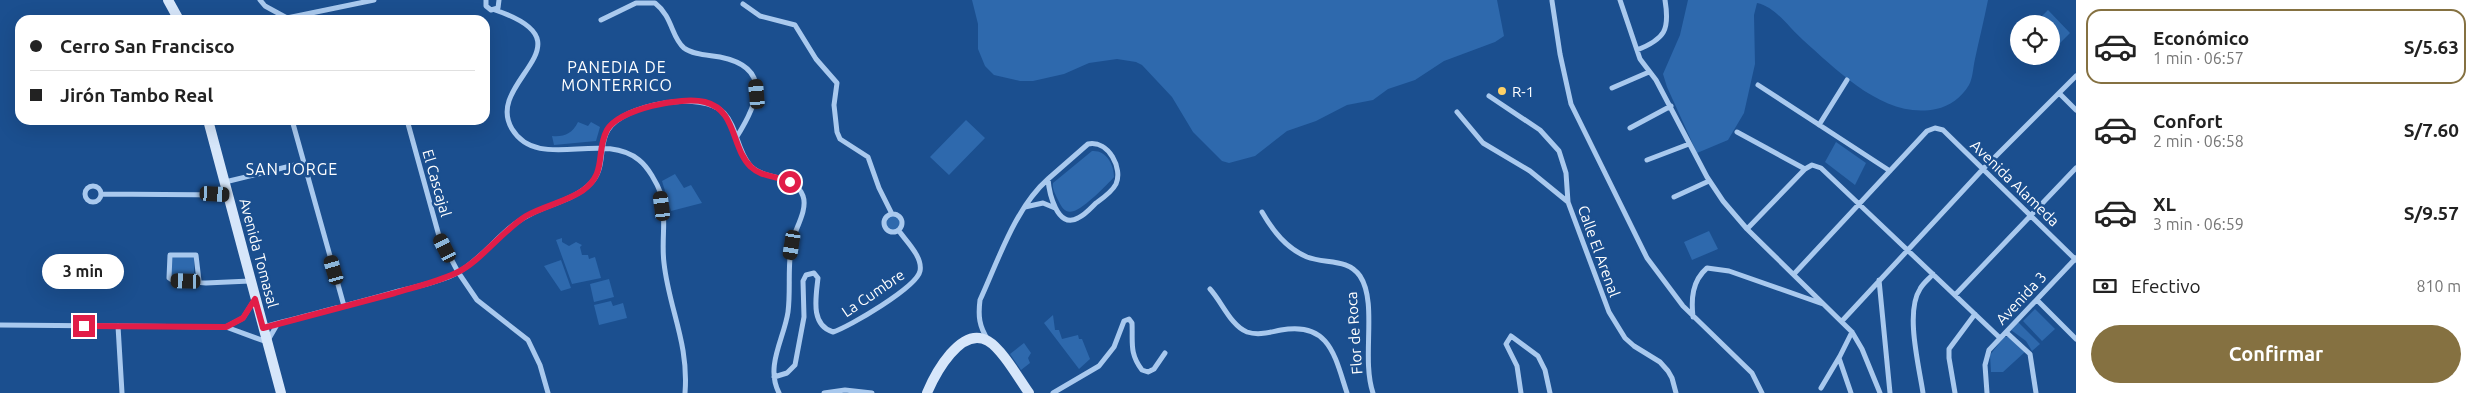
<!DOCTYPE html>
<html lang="es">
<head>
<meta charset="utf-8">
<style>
  body { margin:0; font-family:Ubuntu,sans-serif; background:#f6f6f6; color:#222; height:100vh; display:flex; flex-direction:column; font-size:19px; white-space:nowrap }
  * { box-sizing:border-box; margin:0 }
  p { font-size:16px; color:#767676 }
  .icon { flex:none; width:28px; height:28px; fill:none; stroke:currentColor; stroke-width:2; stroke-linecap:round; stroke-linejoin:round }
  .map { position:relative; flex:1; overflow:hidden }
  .sheet { display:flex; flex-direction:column; background:#fff; width:400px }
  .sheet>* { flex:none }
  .hud { position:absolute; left:15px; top:15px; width:475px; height:110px; border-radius:15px; box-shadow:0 5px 20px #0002; display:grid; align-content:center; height:110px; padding:0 15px; background:#fff }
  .fabs { position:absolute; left:2010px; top:15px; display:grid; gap:10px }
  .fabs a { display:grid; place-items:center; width:50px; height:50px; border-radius:50%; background:#fff; box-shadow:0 5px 20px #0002; font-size:25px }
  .end { position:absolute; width:22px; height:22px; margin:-11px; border:6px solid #e11d48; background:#fff; box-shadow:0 0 0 2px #fff }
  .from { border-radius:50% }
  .bubble { position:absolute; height:35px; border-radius:18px; background:#fff; box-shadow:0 5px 20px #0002; font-size:16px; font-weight:700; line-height:35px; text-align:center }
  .car { position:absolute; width:15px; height:30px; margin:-15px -8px; border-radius:6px; box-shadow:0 0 4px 1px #0007; background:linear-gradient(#222 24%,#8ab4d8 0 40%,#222 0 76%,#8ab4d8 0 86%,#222 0) }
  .hud b { display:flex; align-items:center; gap:18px; height:48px; font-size:19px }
  .hud b+b { border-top:1px solid #e0e0e0 }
  .hud i { width:12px; height:12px; background:#222 }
  ul { padding:9px 0 0; list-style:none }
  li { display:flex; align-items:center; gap:15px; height:75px; margin:0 10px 8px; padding:0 5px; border:2px solid transparent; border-radius:15px }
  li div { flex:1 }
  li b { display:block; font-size:19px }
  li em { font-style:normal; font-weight:700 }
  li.active { border-color:#857141 }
  li>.icon { width:45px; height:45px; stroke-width:1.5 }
  .pay { display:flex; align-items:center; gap:12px; height:55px; padding:0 15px; font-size:19px }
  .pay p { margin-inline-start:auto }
  .button { display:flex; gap:10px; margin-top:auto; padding:10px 15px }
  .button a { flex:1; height:58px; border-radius:30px; background:#857141; color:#fff; font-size:20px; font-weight:700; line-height:58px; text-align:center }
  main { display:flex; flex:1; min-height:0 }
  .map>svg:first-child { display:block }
  .green { fill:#2e69ad }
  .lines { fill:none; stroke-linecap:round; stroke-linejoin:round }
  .street { stroke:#a9c9ee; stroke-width:5 }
  .secondary { stroke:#d6e6fa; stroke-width:10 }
  .route { stroke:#e11d48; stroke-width:6 }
  .poi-dot { fill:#ffd166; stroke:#1b4f8f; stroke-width:2 }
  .labels { text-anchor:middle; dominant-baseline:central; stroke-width:5; stroke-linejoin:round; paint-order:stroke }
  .poi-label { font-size:15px; fill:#fff; stroke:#1b4f8f; text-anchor:start }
  .street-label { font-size:15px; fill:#fff; stroke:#1b4f8f }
  .neighbourhood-label { font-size:16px; letter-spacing:1px; fill:#fff; stroke:#1b4f8f }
</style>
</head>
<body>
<main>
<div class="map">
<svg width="2076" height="393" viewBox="0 0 2076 393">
  <rect width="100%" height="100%" fill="#1b4f8f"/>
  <path class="green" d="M 972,0 L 1497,0 L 1504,36 L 1495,42 L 1444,61 L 1415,80 L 1388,89 L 1373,100 L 1347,105 L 1316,121 L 1287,131 L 1255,156 L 1229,163 L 1222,161 L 1193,132 L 1172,97 L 1142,65 L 1136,62 L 1117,59 L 1089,63 L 1064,74 L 1033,81 L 1020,81 L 994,75 L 985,66 L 978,49 L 978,24 Z
    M 1688,0 L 1988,0 C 1984,20 1979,40 1975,59 C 1973,67 1973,78 1969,85 C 1961,98 1950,106 1936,109 C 1885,120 1838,71 1803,40 C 1789,28 1776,7 1757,3 L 1754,15 L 1755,64 L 1744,113 L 1728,140 L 1697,153 L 1667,87 L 1663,74 L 1680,35 Z
    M 2048,10 L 2070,33 L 2056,47 L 2051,42 L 2051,24 L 2034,24 Z
    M 966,120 L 985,138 L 949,175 L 930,157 Z
    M 578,122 L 588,126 L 591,122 L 600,127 L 596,141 L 554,145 L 552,136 C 564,137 572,134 578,122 Z
    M 1836,142 L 1866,163 L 1855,185 L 1825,162 Z
    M 1092,151 C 1106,150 1114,164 1114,177 C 1107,185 1084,208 1074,211 C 1066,214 1062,208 1059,202 C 1056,195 1052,190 1053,183 Z
    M 675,174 L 684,188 L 691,185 L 702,203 L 671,211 L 662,181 Z
    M884 223a9 9 0 1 1 18 0a9 9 0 1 1-18 0Z
    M 1709,231 L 1718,249 L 1692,260 L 1684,242 Z
    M 562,238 L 562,242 L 569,246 L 576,242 L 582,245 L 580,247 L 582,255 L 588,255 L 589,259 L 595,257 L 601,278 L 572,284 L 556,240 Z
    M 83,255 L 104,255 L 104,279 L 82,278 Z
    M 194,256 L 194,277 L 171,277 L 171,257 Z
    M 561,260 L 571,288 L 561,291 L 544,266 Z
    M 609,279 L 614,297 L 594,302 L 590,284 Z
    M 611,301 L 613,306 L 623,303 L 627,318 L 599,325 L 594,305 Z
    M 2035,309 L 2055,329 L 2042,341 L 2023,321 Z
    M 1053,315 L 1055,330 L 1059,330 L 1062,339 L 1078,335 L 1079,339 L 1082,339 L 1090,359 L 1079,369 L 1044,323 Z
    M 2018,322 L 2040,344 L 2032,351 L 2026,341 L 2011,330 Z
    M 2004,337 L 2008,337 L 2026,351 L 2003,372 L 1991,372 L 1990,355 Z
    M 1024,343 L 1031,353 L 1028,358 L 1030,363 L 1021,370 L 1010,354 Z"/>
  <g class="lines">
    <path class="street" d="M 260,0 L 265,6 L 287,18 L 374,0
      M 486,0 L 486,6 L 491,10 L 498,8 L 499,0
      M 1620,0 L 1640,59 L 1656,80 L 1707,177 L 1723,201 L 1747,229 L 1852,332 L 1862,349 L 1880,393
      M 1552,1 L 1560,54 L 1571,104 L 1647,258 L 1683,306 L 1752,373 L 1762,393
      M 743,4 L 760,16 L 795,25 L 816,59 L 837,83 L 834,105 L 837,132 L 840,139 L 868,157 L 879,188 L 892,214
      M 495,10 C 596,44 483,81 512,129 C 538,172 602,130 639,160 C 648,167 657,183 661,194 C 667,217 661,240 664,263 C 669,309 689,343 685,393
      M 601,20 L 636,3 L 655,3 C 673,17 671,37 684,48 C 693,55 709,55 720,57 C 774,68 757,105 736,138
      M 1637,50 C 1665,39 1670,30 1665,0
      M 1758,85 L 1890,171
      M 1612,88 L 1649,72
      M 2060,94 L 2076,110
      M 1489,96 L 1540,130 L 1559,151 L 1566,173 L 1568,202 L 1609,312 L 1625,338 L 1634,346 L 1660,362 L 1668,371 L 1672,378 L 1676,393
      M 1457,112 L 1483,143 L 1530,171 L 1568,202
      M 292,120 L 344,306
      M 407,120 L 439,236 L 458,272 L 477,300 L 528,340 L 540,365 L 548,393
      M 1819,125 L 1847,80
      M 1630,128 L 1671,106
      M 1737,132 L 1805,169
      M 1647,160 L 1689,144
      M 225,182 L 303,163
      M85 194a8 8 0 1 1 16 0a8 8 0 1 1-16 0Z
      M 101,194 L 227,195
      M 1674,197 L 1709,181
      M 1025,207 L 1043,203 L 1055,208
      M 1262,212 C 1273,231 1286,248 1307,257 C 1325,264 1348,258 1360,276 C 1378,303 1361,358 1373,393
      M884 223a9 9 0 1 1 18 0a9 9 0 1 1-18 0Z
      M 1747,229 L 1805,169 L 1812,165 L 1821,168 L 2000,338
      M 1794,274 L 1927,131 L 1935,128 L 1943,130 L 2076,260
      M 1879,280 L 1890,393
      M 199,281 L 196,255 L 170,255 L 169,278 L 172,280 L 206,283 L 250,281
      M 1210,289 C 1222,302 1231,326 1247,332 C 1259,336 1270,332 1281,330 C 1330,321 1335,357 1347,393
      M 1955,295 L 2076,168
      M 2037,300 L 2076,339
      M 1693,317 C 1691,299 1692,281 1707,268 L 1729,271 L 1823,304
      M 1842,321 L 1983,169 L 2076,76
      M 0,325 L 226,327 L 267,342 L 278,323
      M 118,326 L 122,393
      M 226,327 L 243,318 L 255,299
      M 263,327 C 308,315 354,304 399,291 C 418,286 440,282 457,273 C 484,258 501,229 529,215 C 549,204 575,200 591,183 C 606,168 598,146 608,130 C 623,104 703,90 724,113 C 737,127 737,149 749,164 C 763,182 794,172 803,196 C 808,210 795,229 792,242 C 787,266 791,289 788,312 C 784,339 765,366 779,393
      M 2006,332 L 2030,354 L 2036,393
      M 988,340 C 979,326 978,316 980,300 C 998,261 1015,208 1048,179 L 1088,144 C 1109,140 1123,169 1116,184 C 1112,192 1103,198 1096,203 C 1091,208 1085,215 1078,218 C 1057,230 1049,192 1048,179
      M 774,377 L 787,373 L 795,365 L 804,317 L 803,281 L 806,275 L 814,273 L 818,278 C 816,297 810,325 833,332 C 849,327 917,287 920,271 C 923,257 906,241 899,231
      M 1821,388 L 1840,356
      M 824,393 L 845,390 L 872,393
      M 1053,393 L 1099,366 L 1114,347 L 1124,321 L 1129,319 L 1132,323 C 1133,342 1129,353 1142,370 L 1148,372 L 1154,369 L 1165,353
      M 1521,393 L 1517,366 L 1506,344 L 1511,336 L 1538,356 L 1545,370 L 1550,393
      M 1851,393 L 1839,358 L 1852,332
      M 1923,393 C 1919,366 1905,312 1920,289 C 1923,283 1929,279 1933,274
      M 1955,393 L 1949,358 L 1949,349 L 1975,314
      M 1987,393 L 1985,365 L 1989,350 L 2076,258"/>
    <path class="secondary" d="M 168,0 L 179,20
      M 208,120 L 281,393
      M 927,393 C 935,374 961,325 988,341 C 1002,349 1019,379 1029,393"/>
  </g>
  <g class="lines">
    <path class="route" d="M 84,326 L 226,327 L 243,318 L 255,299 L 263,328 C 307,316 351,305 395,293 C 415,287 437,282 456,273 C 480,262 502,231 526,216 C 544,206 565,202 582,191 C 608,173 595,153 607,130 C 619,109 682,96 705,102 C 737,110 731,148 751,167 C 761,177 778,176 790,182"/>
  </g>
  <circle class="poi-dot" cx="1502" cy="91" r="5"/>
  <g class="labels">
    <g class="poi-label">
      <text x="1512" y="91">R-1</text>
    </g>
    <g class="street-label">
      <text transform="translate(437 183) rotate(74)">El Cascajal</text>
      <text transform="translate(2015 183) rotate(44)">Avenida Alameda</text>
      <text transform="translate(1599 251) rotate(70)">Calle El Arenal</text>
      <text transform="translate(259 253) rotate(75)">Avenida Tomasal</text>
      <text transform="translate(873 293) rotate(-34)">La Cumbre</text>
      <text transform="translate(2021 298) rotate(-47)">Avenida 3</text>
      <text transform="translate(1354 333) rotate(-94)">Flor de Roca</text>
    </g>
    <g class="neighbourhood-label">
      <text x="617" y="67">PANEDIA DE<tspan x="617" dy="18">MONTERRICO</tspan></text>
      <text x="292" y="169">SAN JORGE</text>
    </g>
  </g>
</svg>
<div class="fabs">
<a><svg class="icon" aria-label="locate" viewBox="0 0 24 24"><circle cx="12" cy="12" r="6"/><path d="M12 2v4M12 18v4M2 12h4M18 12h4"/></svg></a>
</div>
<i class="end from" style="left:790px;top:182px"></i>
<i class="end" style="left:84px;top:326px"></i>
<div class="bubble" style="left:42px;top:254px;width:82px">3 min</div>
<i class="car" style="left:757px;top:94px;rotate:355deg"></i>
<i class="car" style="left:215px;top:194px;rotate:93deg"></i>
<i class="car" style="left:662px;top:206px;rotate:353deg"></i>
<i class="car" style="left:792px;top:245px;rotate:189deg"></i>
<i class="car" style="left:445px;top:248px;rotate:333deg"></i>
<i class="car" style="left:334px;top:270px;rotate:344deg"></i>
<i class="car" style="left:186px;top:281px;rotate:272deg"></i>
<div class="hud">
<b><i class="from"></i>Cerro San Francisco</b>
<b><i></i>Jirón Tambo Real</b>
</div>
</div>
<section class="sheet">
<ul>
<li class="active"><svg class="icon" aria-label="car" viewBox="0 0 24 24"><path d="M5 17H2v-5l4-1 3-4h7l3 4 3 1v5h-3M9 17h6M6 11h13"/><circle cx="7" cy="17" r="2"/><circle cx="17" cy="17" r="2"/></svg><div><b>Económico</b><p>1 min · 06:57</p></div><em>S/5.63</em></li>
<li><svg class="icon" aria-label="car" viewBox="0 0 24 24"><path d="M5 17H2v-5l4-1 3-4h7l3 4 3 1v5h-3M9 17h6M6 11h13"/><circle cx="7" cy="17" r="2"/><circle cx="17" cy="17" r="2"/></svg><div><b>Confort</b><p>2 min · 06:58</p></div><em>S/7.60</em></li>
<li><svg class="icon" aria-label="car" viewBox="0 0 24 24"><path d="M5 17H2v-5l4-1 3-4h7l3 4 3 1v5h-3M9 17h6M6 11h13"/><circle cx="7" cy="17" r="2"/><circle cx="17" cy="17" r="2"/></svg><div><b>XL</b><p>3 min · 06:59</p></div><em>S/9.57</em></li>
</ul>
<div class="pay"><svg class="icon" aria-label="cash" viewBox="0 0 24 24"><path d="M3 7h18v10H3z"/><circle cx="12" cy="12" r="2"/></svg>Efectivo<p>810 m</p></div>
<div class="button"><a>Confirmar</a></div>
</section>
</main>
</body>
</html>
